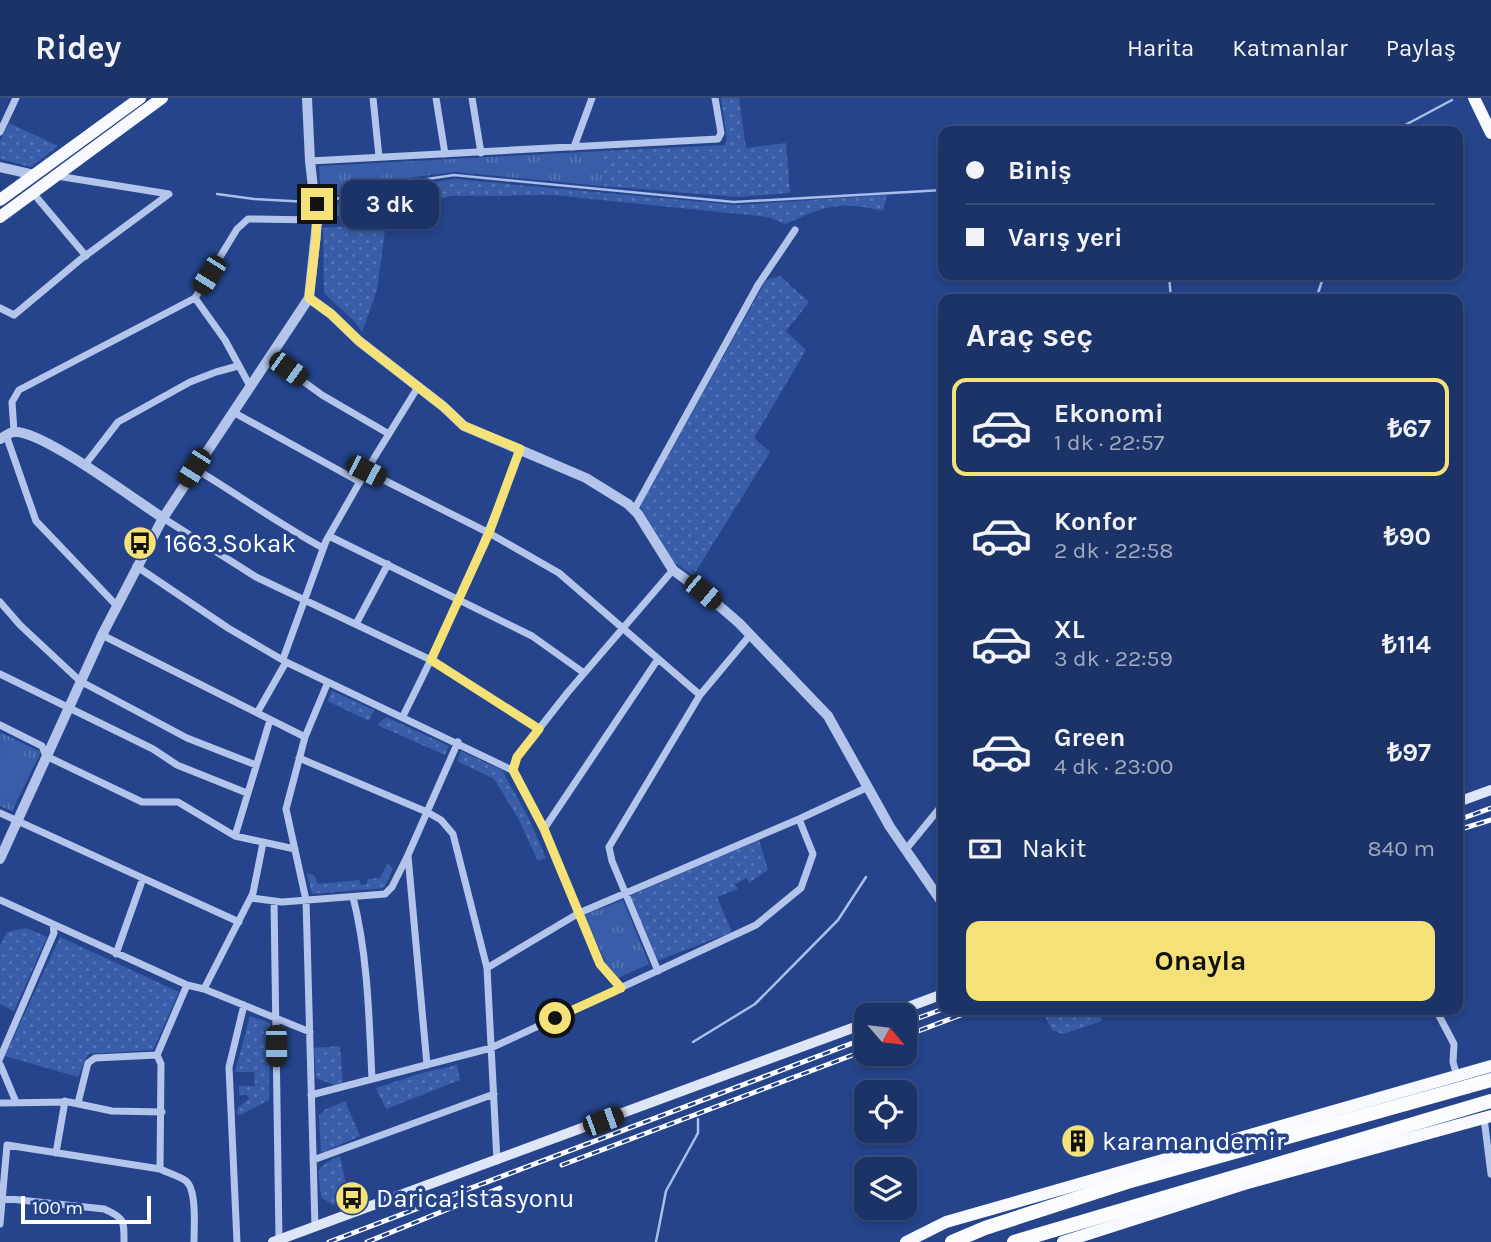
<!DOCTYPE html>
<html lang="tr">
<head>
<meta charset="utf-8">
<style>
  body { margin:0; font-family:Karla,sans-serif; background:#253b6e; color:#f1f3f6; height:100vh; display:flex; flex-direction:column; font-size:26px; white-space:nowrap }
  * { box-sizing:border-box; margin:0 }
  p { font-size:23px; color:#a0aac0 }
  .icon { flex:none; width:38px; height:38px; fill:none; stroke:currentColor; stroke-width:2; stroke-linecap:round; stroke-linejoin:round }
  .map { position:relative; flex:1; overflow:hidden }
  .details { position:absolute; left:938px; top:196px; width:525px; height:721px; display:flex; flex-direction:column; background:#1c3368; border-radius:14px; box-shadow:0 4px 10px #0003,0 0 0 2px #3a4e7c }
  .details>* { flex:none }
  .top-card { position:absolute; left:938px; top:28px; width:525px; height:154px; border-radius:14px; box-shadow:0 4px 10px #0003,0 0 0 2px #3a4e7c; display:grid; align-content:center; height:154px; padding:0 28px; background:#1c3368 }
  .needle { width:46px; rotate:118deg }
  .controls { position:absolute; left:854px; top:905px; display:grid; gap:14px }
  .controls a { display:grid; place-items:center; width:63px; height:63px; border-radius:14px; background:#1c3368; box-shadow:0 4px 10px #0003,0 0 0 2px #3a4e7c; font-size:35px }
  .scale { position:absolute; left:21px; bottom:18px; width:130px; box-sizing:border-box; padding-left:7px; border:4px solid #fff; border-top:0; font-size:19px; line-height:24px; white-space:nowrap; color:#fff; -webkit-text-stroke:5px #25448b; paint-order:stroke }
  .end { position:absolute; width:32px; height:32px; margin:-16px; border:9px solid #f4e177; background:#111; box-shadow:0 0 0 4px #111 }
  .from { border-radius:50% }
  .bubble { position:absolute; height:49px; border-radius:14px; background:#1c3368; box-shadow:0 4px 10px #0003,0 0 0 2px #3a4e7c; font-size:23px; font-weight:700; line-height:49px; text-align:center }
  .car { position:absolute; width:21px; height:42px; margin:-21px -10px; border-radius:9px; box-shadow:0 0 5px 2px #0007; background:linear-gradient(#222 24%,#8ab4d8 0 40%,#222 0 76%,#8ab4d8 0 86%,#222 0) }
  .top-card b { display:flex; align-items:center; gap:24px; height:66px; font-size:26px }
  .top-card b+b { border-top:2px solid #3a4e7c }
  .top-card i { width:18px; height:18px; background:#f1f3f6 }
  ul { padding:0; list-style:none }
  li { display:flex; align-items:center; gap:21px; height:98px; margin:0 14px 10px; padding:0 14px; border:4px solid transparent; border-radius:14px }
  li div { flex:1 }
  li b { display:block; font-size:26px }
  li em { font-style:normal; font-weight:700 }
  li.current { border-color:#f4e177 }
  li>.icon { width:63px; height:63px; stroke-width:1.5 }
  h2 { padding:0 28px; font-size:32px; line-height:84px }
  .pay { display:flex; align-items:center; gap:18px; height:77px; padding:0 28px; font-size:26px }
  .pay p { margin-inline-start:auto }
  .primary-button { display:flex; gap:14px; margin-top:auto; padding:14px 28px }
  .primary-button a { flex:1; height:80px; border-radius:14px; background:#f4e177; color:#111; font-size:28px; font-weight:700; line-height:80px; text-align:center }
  header { display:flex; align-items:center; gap:42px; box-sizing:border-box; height:98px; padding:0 35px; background:#1c3368; border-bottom:2px solid #3a4e7c }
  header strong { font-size:33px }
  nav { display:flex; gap:38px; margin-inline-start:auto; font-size:24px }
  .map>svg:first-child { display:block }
  .grass { fill:url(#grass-dots) }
  .park { fill:url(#park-tufts) }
  .pitch { fill:#395da8 }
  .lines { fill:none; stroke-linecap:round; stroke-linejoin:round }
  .stream { stroke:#a8beeb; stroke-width:2.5 }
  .minor { stroke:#b3c5ea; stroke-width:7 }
  .tertiary { stroke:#b3c5ea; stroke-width:10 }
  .secondary { stroke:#dee6f8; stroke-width:10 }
  .primary { stroke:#f7f9fe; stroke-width:12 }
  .trunk { stroke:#fbfcfe; stroke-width:14 }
  .rail-casing { stroke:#fff; stroke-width:5 }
  .rail { stroke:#25448b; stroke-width:2.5; stroke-dasharray:8; stroke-linecap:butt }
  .route { stroke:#f4e177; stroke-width:9 }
  .labels { text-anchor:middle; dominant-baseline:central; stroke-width:7; stroke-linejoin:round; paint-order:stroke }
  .poi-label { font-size:26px; fill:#fff; stroke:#25448b; text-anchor:start }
</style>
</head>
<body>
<header>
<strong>Ridey</strong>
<nav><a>Harita</a><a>Katmanlar</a><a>Paylaş</a></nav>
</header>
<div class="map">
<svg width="1491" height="1144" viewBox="0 0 1491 1144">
  <defs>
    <pattern id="grass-dots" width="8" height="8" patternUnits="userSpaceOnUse" patternTransform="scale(1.75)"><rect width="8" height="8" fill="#395da8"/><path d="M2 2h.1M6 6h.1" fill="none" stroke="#5775b5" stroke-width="1.8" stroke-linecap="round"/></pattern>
    <pattern id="park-tufts" width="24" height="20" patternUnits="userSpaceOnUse" patternTransform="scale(1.75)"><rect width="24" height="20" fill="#395da8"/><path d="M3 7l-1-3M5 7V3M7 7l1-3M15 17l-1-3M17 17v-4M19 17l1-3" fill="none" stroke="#5775b5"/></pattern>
  </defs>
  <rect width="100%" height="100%" fill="#25448b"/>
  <path class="grass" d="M 721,0 L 739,0 L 746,50 L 786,45 L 790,95 L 738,99 L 602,88 L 603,53 L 725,47 L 727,40 Z
    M 9,25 L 58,48 L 31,69 L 0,61 L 0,43 Z
    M 455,81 L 737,107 L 887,97 L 883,113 C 840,103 826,107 786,126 L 768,119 L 552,97 L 452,98 L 372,114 L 322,120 L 322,110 L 387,91 Z
    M 386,125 L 377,192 L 362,234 L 355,224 L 324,195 L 323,130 Z
    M 780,178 L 809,204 L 786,233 L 806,252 L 754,340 L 770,354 L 693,478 L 673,463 L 640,408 L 766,182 Z
    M 332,593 L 374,612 L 369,623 L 327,603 Z
    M 386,619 L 449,648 L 445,657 L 377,627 Z
    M 461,653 L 502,672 L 529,721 L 546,760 L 538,763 L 518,720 L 494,681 L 457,663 Z
    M 759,742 L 768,772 L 749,785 L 747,780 L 735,786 L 738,791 L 717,799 L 732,834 L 657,863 L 629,798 Z
    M 387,766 L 393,770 L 384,790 L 312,796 L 307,775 L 315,778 L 317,786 L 359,782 L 361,787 L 367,786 L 367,781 L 380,780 Z
    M 26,830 L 47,839 L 14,913 L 0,906 L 0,848 L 7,834 Z
    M 60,839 L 179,894 L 153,952 L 88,956 L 78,979 L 5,958 Z
    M 1042,912 L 1098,912 L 1102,923 L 1063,936 L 1052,932 Z
    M 250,918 L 270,925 L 269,1002 L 240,1017 L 237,1015 L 238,1009 L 249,1001 L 247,997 L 239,997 L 239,988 L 255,988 L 254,974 L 235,974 Z
    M 340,948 L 343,985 L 334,987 L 316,980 L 314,950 Z
    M 457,967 L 460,982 L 386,1011 L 376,990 L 426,974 Z
    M 345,1003 L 360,1038 L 321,1055 L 319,1017 L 326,1011 Z
    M 340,1058 L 349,1100 L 333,1107 L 321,1099 C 319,1072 313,1069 340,1058 Z"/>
  <path class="park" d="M 603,53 L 602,88 L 454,74 L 392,82 L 321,101 L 319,68 Z
    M 0,634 L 41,654 L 12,713 L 0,708 Z
    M 623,802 L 649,866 L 618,880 L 606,865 L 584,817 Z"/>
  <path class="pitch" d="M 6,648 L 30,660 L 11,700 L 0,695 L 0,660 Z"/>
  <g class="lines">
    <path class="stream" d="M 1394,33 L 1452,2
      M 217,96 L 254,101 L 309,104
      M 324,104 L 394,86 L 454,77 L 734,104 L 943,92
      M 1169,177 L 1171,201
      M 1316,201 L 1324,177
      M 693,944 L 755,906 L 838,822 L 866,779
      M 656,1144 L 666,1093 L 698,1035 L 698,1021"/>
    <path class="minor" d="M 373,0 L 379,59
      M 436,0 L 445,56
      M 472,0 L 481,55
      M 0,34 L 16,0
      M 574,49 L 592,0
      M 310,63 L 718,41 L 721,35 L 715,0
      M 33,95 L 86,158
      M 195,200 L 225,242 L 250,288
      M 0,210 L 14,217 L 81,161 L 169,96 L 57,78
      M 270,259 L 322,297 L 389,336
      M 418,289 L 366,373 L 489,435 L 559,475 L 700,597
      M 233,314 L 360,384
      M 14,334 L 12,304 L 19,292 L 195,200 L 237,131 L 248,121 L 316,122 L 317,125
      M 6,337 L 36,423 L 117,508
      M 84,368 L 118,324 L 190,284 L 216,274 L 238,268
      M 194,370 C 237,396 279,426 323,450
      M 634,412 L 758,187 L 795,132
      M 163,420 L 256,479 L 431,562 L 539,631
      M 329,438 L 532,538 L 584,575
      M 136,468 L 228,530 L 286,564 L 512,672 L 544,731 L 600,866 L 621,889
      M 0,504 L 20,527 L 80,583 L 187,640 L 256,667
      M 356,526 L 388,466
      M 102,537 L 305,639
      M 283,561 L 326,443 L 366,373
      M 0,576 L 153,651 L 177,667 L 247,695
      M 257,615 L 286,564
      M 403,618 C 448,529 486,445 520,351
      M 270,622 L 235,738 L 295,751
      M 0,627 L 42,648 L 46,658 L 142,704 L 178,704 L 235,738
      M 299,660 L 427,714 L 441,722 L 453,736 L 487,870 L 497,1063
      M 512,672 L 517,659 L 568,594 L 673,472
      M 0,715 L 239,824
      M 544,731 L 658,561
      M 907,750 L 943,706
      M 408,758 L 427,967
      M 353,799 C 368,858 369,920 372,981
      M 251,800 L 282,804 L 385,796 L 392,789 L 408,757 L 458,644
      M 0,802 L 187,887 L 204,891 L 310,934
      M 274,803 L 279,1142
      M 116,856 L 143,780
      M 487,870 L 579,815 L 799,721 L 868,689
      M 658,873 L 612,763 L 609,749 L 700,597 L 751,536
      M 204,891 L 253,795 L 263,745
      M 1436,912 L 1454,946 L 1453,964 L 1457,978
      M 0,960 L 54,835 L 53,827
      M 0,966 L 16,1004
      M 311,997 L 491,950 L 756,827 L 801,790 L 813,756 L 799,721
      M 0,1005 L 69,1004 L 112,1013 L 162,1014
      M 78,1005 L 88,965 L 95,960 L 157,957
      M 1484,1020 L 1491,1076
      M 56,1055 L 65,1003
      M 313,1062 L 494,996
      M 160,1071 L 161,966 L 157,957 L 187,887
      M 1,1100 L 104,1111 C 125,1120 124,1123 124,1144
      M 0,1126 L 7,1047 L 160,1071 C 168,1075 179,1078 186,1083 C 197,1092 194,1129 194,1144
      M 315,1129 L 306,802 L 286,711 L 305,639 L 328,584
      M 237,1144 L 229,969 L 244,907"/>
    <path class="tertiary" d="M 0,69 L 35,77
      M 309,200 L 331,216 L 359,243 L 444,309 L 464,328 L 586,380 L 628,406 L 638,416 L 673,472 L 703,494 L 739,525 L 828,618 L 890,729 L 943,806
      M 0,341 C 4,339 10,334 14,334 C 41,331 136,403 163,420
      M 0,761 L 102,537 L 163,420 L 309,200 L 317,125 L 310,63 L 307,0"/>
    <path class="secondary" d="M 1458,704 L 1491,692
      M 887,917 L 943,896
      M 273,1144 L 866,925"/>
    <path class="primary" d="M 1474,0 L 1491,35
      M 0,102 L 140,0
      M 0,119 L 162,0
      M 906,1144 L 946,1124 L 1491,968
      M 1063,1144 L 1244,1086 L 1491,1018"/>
    <path class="trunk" d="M 952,1144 L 985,1130 L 1127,1084 L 1491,982
      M 1014,1144 L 1491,1003"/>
    <g class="rail-casing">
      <path id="rail" d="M 1458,722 L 1491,710
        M 1461,731 L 1491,722
        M 905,925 L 943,911
        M 905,938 L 974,912
        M 562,1067 L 866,952
        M 329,1144 L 866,940
        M 367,1144 L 500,1090"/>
    </g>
    <use href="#rail" class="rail"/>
  </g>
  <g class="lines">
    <path class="route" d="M 317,106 L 316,141 L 309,200 L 331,216 L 359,243 L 444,309 L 464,328 L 520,351 L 489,435 L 431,562 L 539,631 L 517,659 L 513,672 L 544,731 L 600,866 L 621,890 L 555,920"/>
  </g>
  <defs>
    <g id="bus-disc" transform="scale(1.75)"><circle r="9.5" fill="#f4e177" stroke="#25448b"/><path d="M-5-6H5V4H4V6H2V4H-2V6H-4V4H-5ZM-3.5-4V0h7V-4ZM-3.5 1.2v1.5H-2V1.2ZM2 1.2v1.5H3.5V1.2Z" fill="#111"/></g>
    <g id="building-disc" transform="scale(1.75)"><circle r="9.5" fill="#f4e177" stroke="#25448b"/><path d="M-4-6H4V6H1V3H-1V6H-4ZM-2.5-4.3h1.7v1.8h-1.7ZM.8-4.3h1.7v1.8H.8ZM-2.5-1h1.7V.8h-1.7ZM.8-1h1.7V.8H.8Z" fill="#111"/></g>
  </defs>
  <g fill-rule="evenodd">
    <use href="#bus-disc" x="140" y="445"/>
    <use href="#building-disc" x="1078" y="1043"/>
    <use href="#bus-disc" x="352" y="1100"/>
  </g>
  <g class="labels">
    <g class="poi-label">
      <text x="164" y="445">1663.Sokak</text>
      <text x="1102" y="1043">karaman demir</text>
      <text x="376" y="1100">Darica İstasyonu</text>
    </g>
  </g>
</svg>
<div class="controls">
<a><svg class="needle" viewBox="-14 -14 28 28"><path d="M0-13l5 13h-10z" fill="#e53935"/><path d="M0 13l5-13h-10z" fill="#a0aac0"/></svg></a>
<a><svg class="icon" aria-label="locate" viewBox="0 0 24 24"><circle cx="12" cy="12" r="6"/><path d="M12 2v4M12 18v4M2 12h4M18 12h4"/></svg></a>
<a><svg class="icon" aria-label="layers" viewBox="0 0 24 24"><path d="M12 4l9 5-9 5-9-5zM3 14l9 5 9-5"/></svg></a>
</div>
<div class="scale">100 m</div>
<i class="end from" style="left:555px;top:920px"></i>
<i class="end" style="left:317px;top:106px"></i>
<div class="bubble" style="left:341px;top:82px;width:98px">3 dk</div>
<i class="car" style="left:209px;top:177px;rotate:212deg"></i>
<i class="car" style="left:288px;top:271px;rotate:126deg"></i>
<i class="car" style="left:194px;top:370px;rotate:212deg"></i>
<i class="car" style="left:366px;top:373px;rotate:117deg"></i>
<i class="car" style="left:703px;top:494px;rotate:130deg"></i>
<i class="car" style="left:276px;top:948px;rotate:179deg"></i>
<i class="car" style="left:603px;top:1023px;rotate:70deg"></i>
<div class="top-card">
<b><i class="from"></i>Biniş</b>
<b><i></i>Varış yeri</b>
</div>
<section class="details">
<h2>Araç seç</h2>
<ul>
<li class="current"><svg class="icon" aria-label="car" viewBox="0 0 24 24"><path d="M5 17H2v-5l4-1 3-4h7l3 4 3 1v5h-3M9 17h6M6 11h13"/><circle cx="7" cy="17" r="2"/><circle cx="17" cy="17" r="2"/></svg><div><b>Ekonomi</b><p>1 dk · 22:57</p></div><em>₺67</em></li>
<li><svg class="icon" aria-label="car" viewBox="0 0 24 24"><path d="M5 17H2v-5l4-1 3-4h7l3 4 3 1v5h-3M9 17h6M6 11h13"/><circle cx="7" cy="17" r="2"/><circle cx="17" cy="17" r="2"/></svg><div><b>Konfor</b><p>2 dk · 22:58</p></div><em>₺90</em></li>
<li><svg class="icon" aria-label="car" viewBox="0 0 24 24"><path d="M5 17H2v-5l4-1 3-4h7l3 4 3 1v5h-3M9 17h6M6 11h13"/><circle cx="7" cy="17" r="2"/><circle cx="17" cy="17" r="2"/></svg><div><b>XL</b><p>3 dk · 22:59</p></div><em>₺114</em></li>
<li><svg class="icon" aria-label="car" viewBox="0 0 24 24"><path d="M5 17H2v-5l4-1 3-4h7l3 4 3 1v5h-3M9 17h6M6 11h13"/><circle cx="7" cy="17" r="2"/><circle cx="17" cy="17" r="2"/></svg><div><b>Green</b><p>4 dk · 23:00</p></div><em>₺97</em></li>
</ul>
<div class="pay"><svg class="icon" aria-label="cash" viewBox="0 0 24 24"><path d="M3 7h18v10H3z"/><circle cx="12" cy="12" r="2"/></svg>Nakit<p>840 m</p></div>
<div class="primary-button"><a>Onayla</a></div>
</section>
</div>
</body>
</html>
